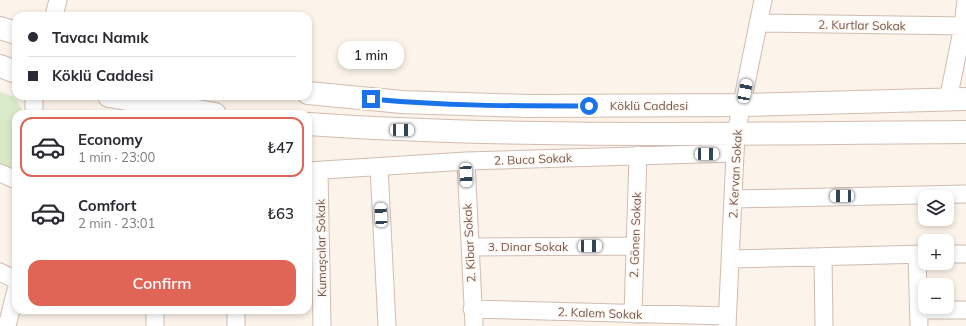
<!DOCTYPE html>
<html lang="en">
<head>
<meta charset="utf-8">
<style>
  body { margin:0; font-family:Mulish,sans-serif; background:#f7f7f7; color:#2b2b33; height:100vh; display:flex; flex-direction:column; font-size:15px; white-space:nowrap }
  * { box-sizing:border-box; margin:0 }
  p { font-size:13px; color:#7c7c81 }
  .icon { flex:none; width:22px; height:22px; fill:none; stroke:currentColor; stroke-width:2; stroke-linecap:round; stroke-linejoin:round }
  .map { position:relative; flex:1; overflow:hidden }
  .panel { position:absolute; left:12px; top:110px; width:300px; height:204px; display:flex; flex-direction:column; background:#fff; border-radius:12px; box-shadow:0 2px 6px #0003 }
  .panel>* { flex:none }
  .guide { position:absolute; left:12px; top:12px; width:300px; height:88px; border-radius:12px; box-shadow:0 2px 6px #0003; display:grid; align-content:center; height:88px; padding:0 16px; background:#fff }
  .buttons { position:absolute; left:918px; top:190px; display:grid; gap:8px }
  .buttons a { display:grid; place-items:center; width:36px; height:36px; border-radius:8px; background:#fff; box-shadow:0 2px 6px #0003; font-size:20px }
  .end { position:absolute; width:18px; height:18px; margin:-9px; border:5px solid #1a73e8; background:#fff; box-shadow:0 0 0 2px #fff }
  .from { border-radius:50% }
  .bubble { position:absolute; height:28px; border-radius:12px; background:#fff; box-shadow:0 2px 6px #0003; font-size:13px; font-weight:600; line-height:28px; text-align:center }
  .car { position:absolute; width:12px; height:24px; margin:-12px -6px; border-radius:5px; box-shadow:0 0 3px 1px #0007; background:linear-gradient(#fff 24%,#345 0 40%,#fff 0 76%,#345 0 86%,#fff 0) }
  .guide b { display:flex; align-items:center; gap:14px; height:38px; font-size:15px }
  .guide b+b { border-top:1px solid #e1e1e2 }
  .guide i { width:10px; height:10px; background:#2b2b33 }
  ul { padding:7px 0 0; list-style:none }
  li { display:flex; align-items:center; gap:12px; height:60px; margin:0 8px 6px; padding:0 8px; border:2px solid transparent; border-radius:12px }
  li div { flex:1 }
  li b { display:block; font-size:15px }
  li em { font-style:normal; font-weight:600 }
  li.on { border-color:#e06556 }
  li>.icon { width:36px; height:36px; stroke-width:1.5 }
  .action { display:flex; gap:8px; margin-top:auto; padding:8px 16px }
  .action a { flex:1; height:46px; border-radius:12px; background:#e06556; color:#fff; font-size:16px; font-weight:600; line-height:46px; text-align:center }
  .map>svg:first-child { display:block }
  .green { fill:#d9eac9 }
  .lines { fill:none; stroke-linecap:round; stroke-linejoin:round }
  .street-casing { stroke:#d0bcb2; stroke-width:19 }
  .secondary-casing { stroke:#d3bcb0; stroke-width:24 }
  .street { stroke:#fff; stroke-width:17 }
  .secondary { stroke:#fff; stroke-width:22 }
  .route { stroke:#1a73e8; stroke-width:5 }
  .labels { text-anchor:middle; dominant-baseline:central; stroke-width:3; stroke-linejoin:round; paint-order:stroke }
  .street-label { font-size:12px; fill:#76584e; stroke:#fef7f1 }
</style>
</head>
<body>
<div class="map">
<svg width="966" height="326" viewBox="0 0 966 326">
  <rect width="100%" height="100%" fill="#fcf3ea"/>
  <path class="green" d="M 0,92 L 14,97 L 25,114 L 16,114 L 16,167 L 5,168 L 0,166 Z"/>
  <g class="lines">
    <g class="street-casing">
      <path id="street" d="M 54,16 L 58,0
        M 758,23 L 966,26
        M 34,96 L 34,114
        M 948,100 L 963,26 L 966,0
        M 466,161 L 474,326
        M 379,167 L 387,326
        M 308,171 L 466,161 L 734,153
        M 319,171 L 322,326
        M 0,173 L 16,180
        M 734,199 L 966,194
        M 470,247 L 635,246
        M 917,254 L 919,326
        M 947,254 L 966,254
        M 823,257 L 824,326
        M 731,259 L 925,254
        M 0,272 L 16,280
        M 472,309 L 727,316
        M 236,310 L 236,326
        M 919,310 L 966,310
        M 633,314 L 638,155
        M 7,326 L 16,290
        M 155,326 L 155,310
        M 727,326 L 736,133 L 763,0"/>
    </g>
    <g class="secondary-casing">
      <path id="secondary" d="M 0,28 L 16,33
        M 0,66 L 16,72
        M 308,93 L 402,102 L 528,106 L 742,105 L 966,99
        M 109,96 L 215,114
        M 308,124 C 527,139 747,133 966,132"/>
    </g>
    <use href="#street" class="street"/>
    <use href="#secondary" class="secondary"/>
  </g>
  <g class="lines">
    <path class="route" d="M 371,99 C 443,106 516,106 589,106"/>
  </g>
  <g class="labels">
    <g class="street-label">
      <text transform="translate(862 25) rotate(1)">2. Kurtlar Sokak</text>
      <text x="649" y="105">Köklü Caddesi</text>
      <text transform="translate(533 159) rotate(-2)">2. Buca Sokak</text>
      <text transform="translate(735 174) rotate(-87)">2. Kervan Sokak</text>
      <text transform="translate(635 235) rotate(-88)">2. Gönen Sokak</text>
      <text transform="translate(469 243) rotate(-93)">2. Kibar Sokak</text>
      <text x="528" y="246">3. Dinar Sokak</text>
      <text transform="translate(321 248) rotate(-91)">Kumaşcılar Sokak</text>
      <text transform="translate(600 313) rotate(2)">2. Kalem Sokak</text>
    </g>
  </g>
</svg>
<div class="buttons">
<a><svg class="icon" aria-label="layers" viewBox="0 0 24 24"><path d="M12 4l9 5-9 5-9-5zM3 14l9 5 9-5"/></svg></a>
<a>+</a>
<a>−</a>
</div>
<i class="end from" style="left:589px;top:106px"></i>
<i class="end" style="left:371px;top:99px"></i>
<div class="bubble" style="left:338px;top:41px;width:66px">1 min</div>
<i class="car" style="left:745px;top:91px;rotate:11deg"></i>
<i class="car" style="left:402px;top:130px;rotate:91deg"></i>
<i class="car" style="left:707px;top:154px;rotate:89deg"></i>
<i class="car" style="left:466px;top:175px;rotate:177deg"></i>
<i class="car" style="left:842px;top:196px;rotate:269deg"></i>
<i class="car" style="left:381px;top:215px;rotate:357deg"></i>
<i class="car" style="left:590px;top:246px;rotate:90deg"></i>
<div class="guide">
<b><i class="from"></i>Tavacı Namık</b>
<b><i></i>Köklü Caddesi</b>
</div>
<section class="panel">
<ul>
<li class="on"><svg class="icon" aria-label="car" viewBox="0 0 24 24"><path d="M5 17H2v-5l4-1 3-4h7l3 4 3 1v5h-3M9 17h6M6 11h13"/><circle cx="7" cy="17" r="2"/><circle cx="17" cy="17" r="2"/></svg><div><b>Economy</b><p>1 min · 23:00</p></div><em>₺47</em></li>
<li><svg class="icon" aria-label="car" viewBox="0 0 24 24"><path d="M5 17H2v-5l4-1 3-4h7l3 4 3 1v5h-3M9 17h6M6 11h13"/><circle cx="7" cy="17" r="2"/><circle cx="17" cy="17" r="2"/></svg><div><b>Comfort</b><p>2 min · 23:01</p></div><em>₺63</em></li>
</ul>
<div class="action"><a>Confirm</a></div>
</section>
</div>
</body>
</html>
